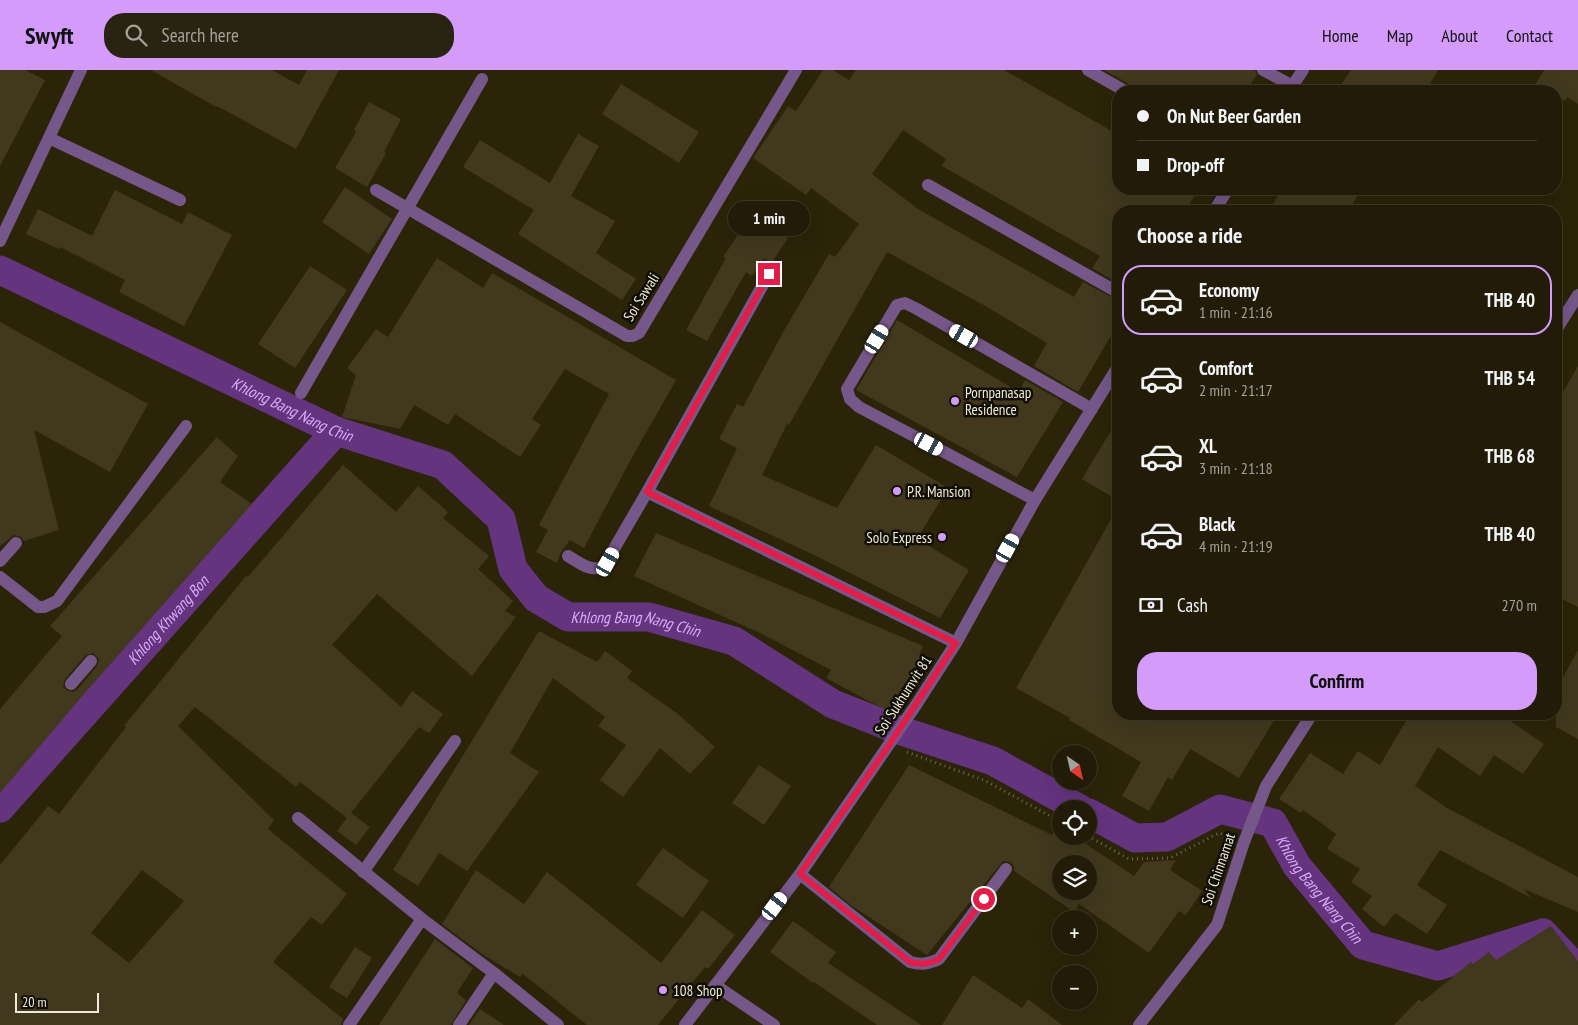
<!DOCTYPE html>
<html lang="en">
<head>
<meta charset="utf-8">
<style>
  body { margin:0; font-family:"PT Sans Narrow",sans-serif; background:#292411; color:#f1f3f6; height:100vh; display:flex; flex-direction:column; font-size:19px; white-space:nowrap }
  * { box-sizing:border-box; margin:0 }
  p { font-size:16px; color:#a2a19b }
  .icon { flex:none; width:28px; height:28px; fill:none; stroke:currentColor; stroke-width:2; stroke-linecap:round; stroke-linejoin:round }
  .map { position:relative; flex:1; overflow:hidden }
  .details { position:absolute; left:1112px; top:135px; width:450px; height:515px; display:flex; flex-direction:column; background:#211b07; border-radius:20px; box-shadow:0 5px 20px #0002,0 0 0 1px #3e3928 }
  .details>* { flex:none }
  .hud { position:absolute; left:1112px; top:15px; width:450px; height:110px; border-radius:20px; box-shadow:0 5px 20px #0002,0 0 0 1px #3e3928; display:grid; align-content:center; height:110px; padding:0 25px; background:#211b07 }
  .needle { width:32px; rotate:146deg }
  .controls { position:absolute; left:1052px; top:675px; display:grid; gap:10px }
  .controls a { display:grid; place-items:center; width:45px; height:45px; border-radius:50%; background:#211b07; box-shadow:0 5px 20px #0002,0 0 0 1px #3e3928; font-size:25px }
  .scale { position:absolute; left:15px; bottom:12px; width:84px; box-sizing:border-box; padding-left:5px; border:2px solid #efeada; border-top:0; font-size:14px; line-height:18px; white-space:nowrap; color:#efeada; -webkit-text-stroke:4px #110e04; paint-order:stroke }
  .end { position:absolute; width:22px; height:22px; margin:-11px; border:6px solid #e11d48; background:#fff; box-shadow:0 0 0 2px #fff }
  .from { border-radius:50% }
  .bubble { position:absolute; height:35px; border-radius:18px; background:#211b07; box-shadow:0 5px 20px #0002,0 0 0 1px #3e3928; font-size:16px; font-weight:700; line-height:35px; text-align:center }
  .car { position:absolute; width:15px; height:30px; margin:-15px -8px; border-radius:6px; box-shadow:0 0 4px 1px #0007; background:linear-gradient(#fff 24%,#345 0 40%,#fff 0 76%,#345 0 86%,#fff 0) }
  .hud b { display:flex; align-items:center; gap:18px; height:48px; font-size:19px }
  .hud b+b { border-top:1px solid #3e3928 }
  .hud i { width:12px; height:12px; background:#f1f3f6 }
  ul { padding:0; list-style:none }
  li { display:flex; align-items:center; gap:15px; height:70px; margin:0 10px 8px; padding:0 15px; border:2px solid transparent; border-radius:20px }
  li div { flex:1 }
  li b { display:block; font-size:19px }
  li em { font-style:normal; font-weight:700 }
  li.current { border-color:#d59bfa }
  li>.icon { width:45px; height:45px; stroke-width:1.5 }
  h2 { padding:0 25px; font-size:22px; line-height:60px }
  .pay { display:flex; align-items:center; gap:12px; height:55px; padding:0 25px; font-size:19px }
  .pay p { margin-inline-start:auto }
  .cta { display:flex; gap:10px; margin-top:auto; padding:10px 25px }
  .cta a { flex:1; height:58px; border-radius:20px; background:#d59bfa; color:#111; font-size:20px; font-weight:700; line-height:58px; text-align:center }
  header { display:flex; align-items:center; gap:30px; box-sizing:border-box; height:70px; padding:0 25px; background:#d59bfa; color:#111 }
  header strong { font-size:24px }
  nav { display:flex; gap:28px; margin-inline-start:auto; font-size:18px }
  .search { width:350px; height:45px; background:#292411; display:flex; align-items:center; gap:12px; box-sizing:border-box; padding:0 18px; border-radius:20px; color:#a2a19b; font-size:19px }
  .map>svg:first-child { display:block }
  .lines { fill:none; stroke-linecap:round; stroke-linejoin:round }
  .canal { stroke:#64347f; stroke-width:29 }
  .building { fill:#41381e; fill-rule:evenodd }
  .path { stroke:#6d664e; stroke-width:3; stroke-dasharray:1 4; stroke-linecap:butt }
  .lane { stroke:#755789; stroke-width:12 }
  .street { stroke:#755789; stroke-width:12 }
  .route { stroke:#e11d48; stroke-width:6 }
  .poi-dot { fill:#d59bfa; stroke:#110e04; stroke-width:2 }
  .labels { text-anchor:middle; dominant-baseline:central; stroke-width:5; stroke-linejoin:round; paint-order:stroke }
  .street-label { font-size:15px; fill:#efeada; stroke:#110e04 }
  .poi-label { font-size:15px; fill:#efeada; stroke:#110e04; text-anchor:start }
  .water-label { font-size:16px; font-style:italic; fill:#dca9fd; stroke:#110e04 }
</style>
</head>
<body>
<header>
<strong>Swyft</strong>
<div class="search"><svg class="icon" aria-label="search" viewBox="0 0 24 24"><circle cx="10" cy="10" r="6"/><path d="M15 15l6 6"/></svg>Search here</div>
<nav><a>Home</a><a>Map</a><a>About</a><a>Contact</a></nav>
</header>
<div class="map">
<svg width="1578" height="955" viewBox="0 0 1578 955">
  <rect width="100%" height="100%" fill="#2c2409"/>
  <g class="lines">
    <g class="canal">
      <path id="s1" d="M 0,200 L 336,361 L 443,395 L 501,449 L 513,499 L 536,528 L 568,547 L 649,547 L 734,571 L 833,634 L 899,660 L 993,691 L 1080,739"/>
      <path id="s2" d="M 0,738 L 336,361"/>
      <path id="s3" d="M 1089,743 L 1135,768 L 1167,767 L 1220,739 L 1273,753 L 1297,796 L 1363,875 L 1438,896 L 1543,863 L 1578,900"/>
    </g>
  </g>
  <path class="building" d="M 0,0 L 25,0 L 45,10 L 0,96 Z
    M 151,0 L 272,0 L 299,15 L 307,0 L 339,0 L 296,79 L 217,36 L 216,37 Z
    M 823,0 L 833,0 L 849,10 L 856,0 L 1004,0 L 1119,65 L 1119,119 L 1199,119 L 1185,141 L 1119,141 L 1119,214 L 1092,198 L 1100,186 L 942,96 L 946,89 L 903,60 L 872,104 L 918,139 L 1074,227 L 1083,212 L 1119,231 L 1119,252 L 1078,322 L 1034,296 L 1047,273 L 987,237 L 887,182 L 789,355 L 787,354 L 762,405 L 832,436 L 837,438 L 876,375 L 948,418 L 917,469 L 969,500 L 940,548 L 812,484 L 709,436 L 737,378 L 719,369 L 737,334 L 743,337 L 782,264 L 829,184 L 835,187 L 859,154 L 811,118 L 806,125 L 753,88 L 788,36 L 796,41 Z
    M 1104,0 L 1255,0 L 1257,5 L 1246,21 L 1138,21 L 1129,14 Z
    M 1351,0 L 1438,0 L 1426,21 L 1337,21 Z
    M 1544,0 L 1578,0 L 1578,34 L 1567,27 L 1565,31 L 1556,27 L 1556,21 L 1546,21 L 1535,15 Z
    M 621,14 L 699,62 L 679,93 L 602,44 Z
    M 369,32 L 401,49 L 384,82 L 386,83 L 367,117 L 335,98 L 356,62 L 354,60 Z
    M 578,64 L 599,76 L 571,126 L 615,151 L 596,183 L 636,209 L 622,230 L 518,164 L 534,140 L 463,97 L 480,70 L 550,113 Z
    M 345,117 L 392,149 L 369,184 L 322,152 Z
    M 1282,119 L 1362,119 L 1348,141 L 1269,141 Z
    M 115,120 L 182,154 L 188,142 L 232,165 L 184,256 L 119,222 L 125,210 L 60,177 L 59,179 L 26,164 L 38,139 L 92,166 Z
    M 752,144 L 788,168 L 771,194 L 764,188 L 752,206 L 746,202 L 707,271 L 686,260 L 726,188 L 723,187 Z
    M 437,188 L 483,218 L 492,203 L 676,310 L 630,391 L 584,478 L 570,470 L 561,482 L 557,493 L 536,482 L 548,460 L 539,455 L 609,324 L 565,299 L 532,349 L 541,355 L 520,387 L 455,344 L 448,355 L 414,335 L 400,359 L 342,347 L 356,305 L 347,298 L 376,259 L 388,267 Z
    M 310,196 L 347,220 L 295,298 L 258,274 Z
    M 897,250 L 1019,322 L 1025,310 L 1063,332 L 1017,407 L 856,320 Z
    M 0,252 L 148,334 L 110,402 L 34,360 L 59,460 L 24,471 L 21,467 L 14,465 L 0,476 Z
    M 1578,296 L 1578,537 L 1556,526 L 1556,334 Z
    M 1119,347 L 1119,431 L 1082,409 Z
    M 217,367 L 238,386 L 220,412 L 252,434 L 84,624 L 0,723 L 0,639 L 62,566 L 50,556 ZM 93,583 L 99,589 L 97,596 L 77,620 L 73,622 L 66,620 L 63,616 L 65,609 L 85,586 Z
    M 343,395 L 396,442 L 418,416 L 448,442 L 443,448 L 489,486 L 478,499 L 513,531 L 505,541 L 516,547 L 472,606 L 377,524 L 332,575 L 401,637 L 412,621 L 443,644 L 429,663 L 419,657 L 351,743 L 370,757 L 356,775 L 337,761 L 347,748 L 300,712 L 296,717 L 195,637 L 178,656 L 274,750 L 268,759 L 347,824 L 322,855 L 311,847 L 273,892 L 343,949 L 341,955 L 0,955 L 0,795 L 48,736 L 59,744 L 126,657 L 124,656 L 246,506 L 248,507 ZM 142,800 L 184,831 L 129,893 L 91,863 Z
    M 1119,435 L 1119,644 L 1278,644 L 1239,708 L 1190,679 L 1172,710 L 1168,707 L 1149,741 L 1122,726 L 1141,692 L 1069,650 L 1070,648 L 1016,618 Z
    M 656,463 L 923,576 L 920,583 L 923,584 L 891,643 L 826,608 L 831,600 L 762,564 L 634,506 Z
    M 539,561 L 597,592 L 605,581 L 632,601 L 627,608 L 678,644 L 715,677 L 690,704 L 660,678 L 623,727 L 600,710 L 626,675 L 598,656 L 605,647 L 553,608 L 510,683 L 539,702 L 467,801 L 439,783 L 418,816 L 393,800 Z
    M 1578,580 L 1578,669 L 1556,657 L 1556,620 Z
    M 1410,644 L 1500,644 L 1544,674 L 1523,704 L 1494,685 L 1480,706 L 1438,677 L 1415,716 L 1447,738 L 1578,807 L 1578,842 L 1524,819 L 1531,828 L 1440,780 L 1417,815 L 1447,835 L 1427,864 L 1395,843 L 1384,857 L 1362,839 L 1372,826 L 1351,812 L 1360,799 L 1327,779 L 1336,764 L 1303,740 L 1301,743 L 1279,729 L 1310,683 L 1343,704 L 1358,681 L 1380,695 Z
    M 759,695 L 791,716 L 764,755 L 732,733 Z
    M 909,695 L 1052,765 L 1058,755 L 1061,758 L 1061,766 L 1074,766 L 1134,806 L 1144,792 L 1176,790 L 1170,800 L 1202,821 L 1186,845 L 1179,841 L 1149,883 L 1079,834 L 1074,842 L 1014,801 L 1014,796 L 1010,792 L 1003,791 L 927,885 L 852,836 L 829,817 ZM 1061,794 L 1089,794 L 1089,821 L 1061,821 Z
    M 663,778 L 709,811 L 683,848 L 636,815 Z
    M 476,800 L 524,834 L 547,802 L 661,893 L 702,840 L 735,865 L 708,899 L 705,897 L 658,955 L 587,955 L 523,904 L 520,907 L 482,884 L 442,854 Z
    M 793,851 L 836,882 L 828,893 L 921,955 L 877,955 L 814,912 L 813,913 L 770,882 Z
    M 1551,856 L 1578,891 L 1578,955 L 1394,955 L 1419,929 L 1422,932 L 1471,892 L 1473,894 L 1489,882 L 1496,890 Z
    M 435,869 L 473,898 L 457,923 L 466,930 L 451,955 L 379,955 Z
    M 355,877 L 372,888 L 347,928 L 329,917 Z
    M 973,905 L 1022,938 L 1028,929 L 1062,955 L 942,955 Z
    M 480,939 L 504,955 L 469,955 Z"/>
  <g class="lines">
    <path class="path" d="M 907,682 L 986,711 L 1061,752
      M 1088,766 L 1129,789 L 1170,788 L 1219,763 L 1225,765"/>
    <path class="lane" d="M 1088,0 L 1125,21
      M 1263,0 L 1293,16
      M 928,115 L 1119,223
      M 1035,430 L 859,337 L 850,329 L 847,319 L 897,235 L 905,233 L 917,239 L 1092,339
      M 0,491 L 16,473
      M 0,507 L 38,537 L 44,537 L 57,531 L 186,356
      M 71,614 L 91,591
      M 363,802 L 455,671
      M 349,955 L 422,849"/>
    <path class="street" d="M 1289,21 L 1303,0
      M 49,68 L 180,130
      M 376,120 L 627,266 L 633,266 L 639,263 L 796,0
      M 1214,141 L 1228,119
      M 0,171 L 81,0
      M 769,204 L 647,422 L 956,573
      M 1556,260 L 1578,225
      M 301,323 L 482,9
      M 568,486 C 580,493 591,503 604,496 L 647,422
      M 298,748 L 422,849 L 494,903 L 558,955
      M 800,804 L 910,892 C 921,895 928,894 939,889 L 1006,799
      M 715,915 L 774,955
      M 459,955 L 494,903
      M 685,955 L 800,804 L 916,635 L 956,573 L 1035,430 L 1119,295
      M 1139,955 L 1217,855 L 1244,772 L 1266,716 L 1312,644"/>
  </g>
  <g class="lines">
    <path class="route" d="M 769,204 L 647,422 L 956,573 L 889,675 L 800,804 L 910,892 C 921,895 928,894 939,889 L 984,829"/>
  </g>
  <g class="poi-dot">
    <circle cx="955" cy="331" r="5"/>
    <circle cx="897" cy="421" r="5"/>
    <circle cx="942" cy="467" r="5"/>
    <circle cx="663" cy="920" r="5"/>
  </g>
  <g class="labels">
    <g class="street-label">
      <text transform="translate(641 227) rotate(-58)">Soi Sawali</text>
      <text transform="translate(903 625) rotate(-57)">Soi Sukhumvit 81</text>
      <text transform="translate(1218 799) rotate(-71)">Soi Chinnamat</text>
    </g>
    <g class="poi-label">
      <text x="965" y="322">Pornpanasap<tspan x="965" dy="17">Residence</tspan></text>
      <text x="907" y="421">P.R. Mansion</text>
      <text x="932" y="467" text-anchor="end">Solo Express</text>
      <text x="673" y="920">108 Shop</text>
    </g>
    <g class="water-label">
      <text stroke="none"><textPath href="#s1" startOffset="324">Khlong Bang Nang Chin</textPath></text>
      <text stroke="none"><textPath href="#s2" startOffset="252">Khlong Khwang Bon</textPath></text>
      <text stroke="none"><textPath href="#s1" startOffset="758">Khlong Bang Nang Chin</textPath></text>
      <text stroke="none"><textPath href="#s3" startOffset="280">Khlong Bang Nang Chin</textPath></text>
    </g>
  </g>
</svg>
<div class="controls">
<a><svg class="needle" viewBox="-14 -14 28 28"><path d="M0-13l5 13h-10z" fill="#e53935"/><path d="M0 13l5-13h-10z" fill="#a2a19b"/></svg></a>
<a><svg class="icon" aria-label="locate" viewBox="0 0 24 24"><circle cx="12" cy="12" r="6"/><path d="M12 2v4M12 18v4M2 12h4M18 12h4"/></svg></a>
<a><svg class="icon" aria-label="layers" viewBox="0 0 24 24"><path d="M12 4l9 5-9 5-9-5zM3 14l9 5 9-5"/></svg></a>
<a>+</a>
<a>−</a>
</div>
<div class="scale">20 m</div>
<i class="end from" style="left:984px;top:829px"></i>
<i class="end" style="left:769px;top:204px"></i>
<div class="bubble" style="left:728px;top:131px;width:82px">1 min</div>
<i class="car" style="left:964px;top:266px;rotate:300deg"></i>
<i class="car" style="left:877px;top:269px;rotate:31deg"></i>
<i class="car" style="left:929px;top:374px;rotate:118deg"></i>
<i class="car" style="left:1008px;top:478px;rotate:29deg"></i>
<i class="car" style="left:608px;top:492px;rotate:29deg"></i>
<i class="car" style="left:775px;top:836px;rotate:37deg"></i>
<div class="hud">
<b><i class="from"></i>On Nut Beer Garden</b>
<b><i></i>Drop-off</b>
</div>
<section class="details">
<h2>Choose a ride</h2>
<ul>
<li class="current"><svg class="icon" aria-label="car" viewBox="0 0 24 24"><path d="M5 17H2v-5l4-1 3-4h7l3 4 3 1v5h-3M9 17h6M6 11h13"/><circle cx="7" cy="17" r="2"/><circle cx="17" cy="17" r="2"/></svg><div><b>Economy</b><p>1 min · 21:16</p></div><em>THB 40</em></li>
<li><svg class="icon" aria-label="car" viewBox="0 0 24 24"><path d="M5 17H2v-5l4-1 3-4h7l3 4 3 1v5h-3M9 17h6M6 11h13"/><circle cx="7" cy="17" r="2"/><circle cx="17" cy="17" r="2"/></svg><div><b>Comfort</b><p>2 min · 21:17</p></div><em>THB 54</em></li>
<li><svg class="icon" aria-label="car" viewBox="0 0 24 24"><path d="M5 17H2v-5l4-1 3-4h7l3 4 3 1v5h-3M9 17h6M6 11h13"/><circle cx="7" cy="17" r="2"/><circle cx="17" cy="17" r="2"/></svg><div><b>XL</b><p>3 min · 21:18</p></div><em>THB 68</em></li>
<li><svg class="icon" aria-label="car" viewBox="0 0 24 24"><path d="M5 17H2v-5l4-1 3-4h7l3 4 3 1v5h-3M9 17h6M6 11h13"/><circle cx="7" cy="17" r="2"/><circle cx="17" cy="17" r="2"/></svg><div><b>Black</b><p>4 min · 21:19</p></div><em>THB 40</em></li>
</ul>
<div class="pay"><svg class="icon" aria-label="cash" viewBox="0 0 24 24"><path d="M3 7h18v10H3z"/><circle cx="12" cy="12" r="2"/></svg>Cash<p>270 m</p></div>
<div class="cta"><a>Confirm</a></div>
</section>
</div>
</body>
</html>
